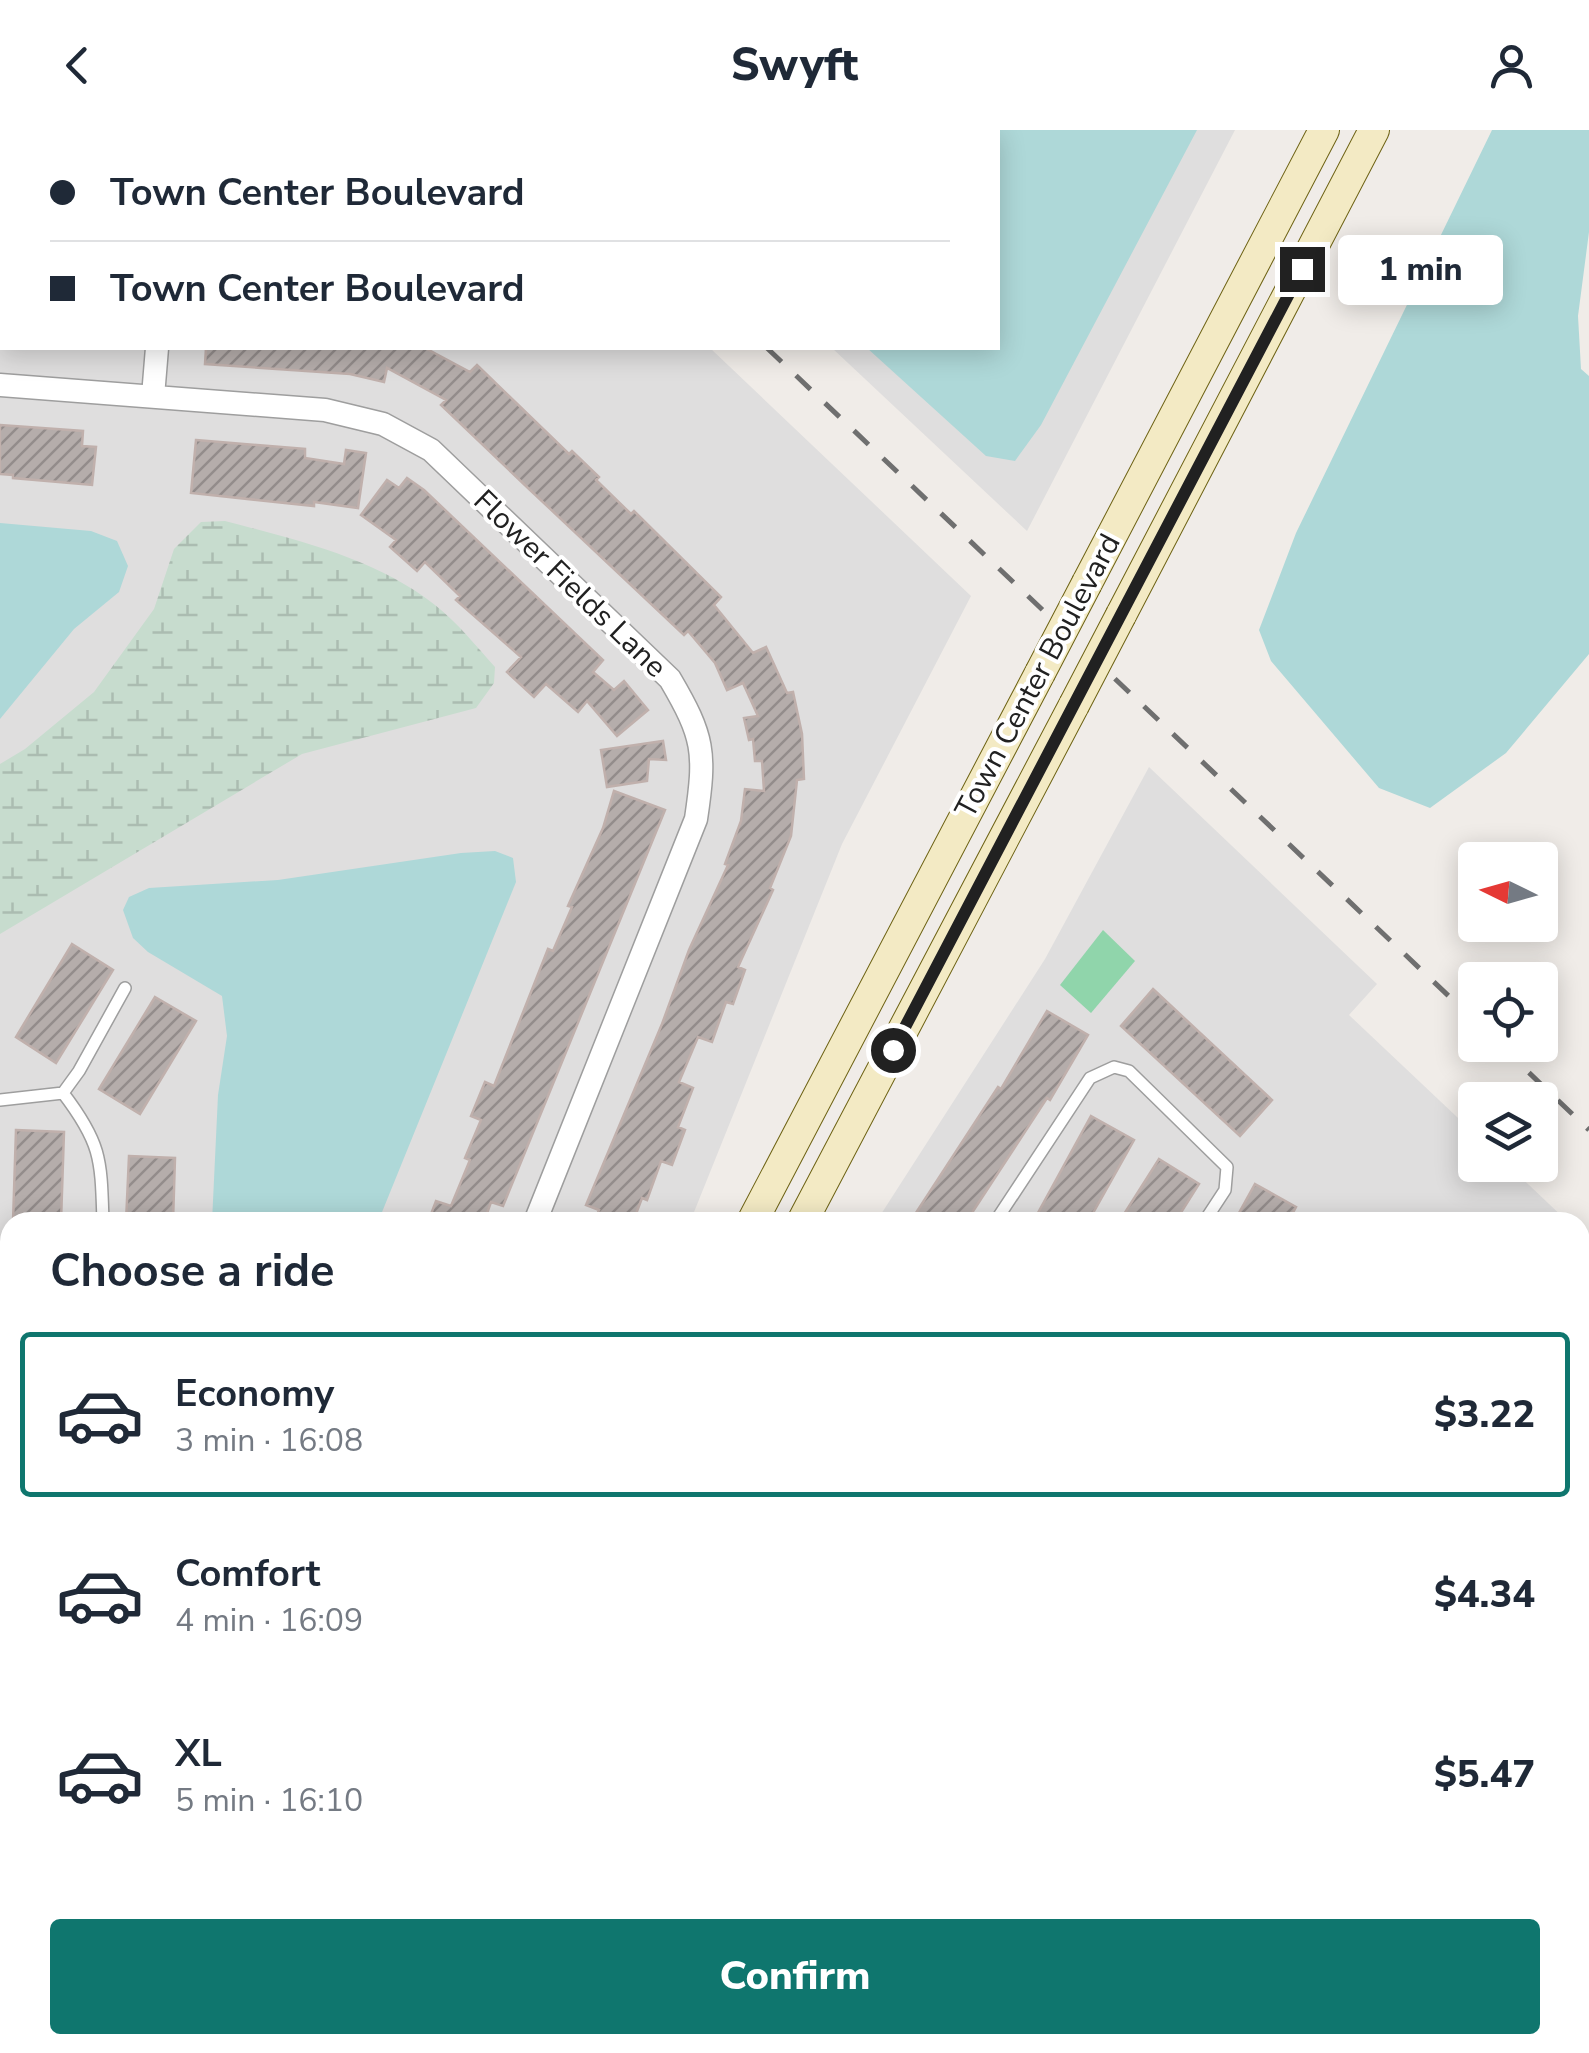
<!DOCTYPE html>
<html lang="en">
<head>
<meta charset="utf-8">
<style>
  body { margin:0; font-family:"Nunito Sans",sans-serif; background:#f2f2f3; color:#1f2937; height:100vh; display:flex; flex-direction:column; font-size:38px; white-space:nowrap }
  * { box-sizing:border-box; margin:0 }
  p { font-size:32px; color:#747a83 }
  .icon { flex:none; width:55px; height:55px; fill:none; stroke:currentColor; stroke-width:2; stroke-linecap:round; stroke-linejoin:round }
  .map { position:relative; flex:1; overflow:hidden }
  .drawer { position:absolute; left:0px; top:1082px; width:1590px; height:842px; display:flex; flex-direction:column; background:#fff; border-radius:30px 30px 0 0; box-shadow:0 5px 25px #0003 }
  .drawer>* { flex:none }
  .guide { position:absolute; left:0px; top:0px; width:1000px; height:220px; box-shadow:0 5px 25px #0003; display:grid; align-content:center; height:220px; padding:0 50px; background:#fff }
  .needle { width:65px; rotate:275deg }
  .controls { position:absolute; left:1458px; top:712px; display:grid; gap:20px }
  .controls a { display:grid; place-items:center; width:100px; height:100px; border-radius:10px; background:#fff; box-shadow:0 5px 25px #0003; font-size:50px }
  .end { position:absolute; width:45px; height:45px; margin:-22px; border:12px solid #212121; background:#fff; box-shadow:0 0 0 5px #fff }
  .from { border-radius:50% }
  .bubble { position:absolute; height:70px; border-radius:10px; background:#fff; box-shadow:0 5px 25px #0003; font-size:32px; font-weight:800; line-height:70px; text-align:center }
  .guide b { display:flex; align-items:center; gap:35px; height:95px; font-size:38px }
  .guide b+b { border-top:2px solid #e0e1e3 }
  .guide i { width:25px; height:25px; background:#1f2937 }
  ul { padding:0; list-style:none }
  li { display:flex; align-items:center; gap:30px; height:165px; margin:0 20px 15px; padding:0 30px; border:5px solid transparent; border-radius:10px }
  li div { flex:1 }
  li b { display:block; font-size:38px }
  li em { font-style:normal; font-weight:800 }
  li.on { border-color:#0f766e }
  li>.icon { width:90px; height:90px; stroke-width:1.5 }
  h2 { padding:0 50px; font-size:45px; line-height:120px }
  .button { display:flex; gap:20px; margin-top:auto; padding:20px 50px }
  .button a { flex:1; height:115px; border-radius:10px; background:#0f766e; color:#fff; font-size:40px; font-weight:800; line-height:115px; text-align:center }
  header { display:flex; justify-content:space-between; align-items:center; height:130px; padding:0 50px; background:#fff; font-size:45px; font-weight:800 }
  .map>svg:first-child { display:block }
  .residential { fill:#dfdede }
  .wetland { fill:url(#wetland-marsh) }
  .pitch { fill:#90d5ab }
  .water { fill:#aed8d8 }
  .building { fill:url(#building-hatch); stroke:#c0b0ac; stroke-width:2.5 }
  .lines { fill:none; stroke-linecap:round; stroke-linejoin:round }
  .lane-casing { stroke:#9e9e9e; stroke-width:14 }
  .street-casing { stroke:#9e9e9e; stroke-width:25 }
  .secondary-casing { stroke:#6d6213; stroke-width:32 }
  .lane { stroke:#fff; stroke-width:11 }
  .street { stroke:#fff; stroke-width:22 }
  .secondary { stroke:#f3eac4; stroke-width:30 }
  .rail { stroke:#6f6f6f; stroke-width:5; stroke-dasharray:20 20; stroke-linecap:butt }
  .secondary-bridge-casing { stroke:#6d6213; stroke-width:32; stroke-linecap:butt }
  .secondary-bridge { stroke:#f3eac4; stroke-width:30 }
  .route { stroke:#212121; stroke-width:12 }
  .labels { text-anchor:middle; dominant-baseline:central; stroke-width:8; stroke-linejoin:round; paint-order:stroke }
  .street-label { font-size:30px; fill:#212121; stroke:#fff }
</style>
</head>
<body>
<header><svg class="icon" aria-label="back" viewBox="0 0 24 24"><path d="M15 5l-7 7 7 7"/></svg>Swyft<svg class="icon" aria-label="person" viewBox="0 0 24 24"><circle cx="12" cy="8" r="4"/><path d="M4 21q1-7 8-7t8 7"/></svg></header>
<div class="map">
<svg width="1589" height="1923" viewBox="0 0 1589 1923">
  <defs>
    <pattern id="wetland-marsh" width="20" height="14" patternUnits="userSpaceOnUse" patternTransform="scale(2.5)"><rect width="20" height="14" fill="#c7dcce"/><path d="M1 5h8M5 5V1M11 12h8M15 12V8" fill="none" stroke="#abbcb1"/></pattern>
    <pattern id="building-hatch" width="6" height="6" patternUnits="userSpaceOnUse" patternTransform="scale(2.5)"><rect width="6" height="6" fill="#b5adab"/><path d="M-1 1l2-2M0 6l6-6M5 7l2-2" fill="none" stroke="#938c8b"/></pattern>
  </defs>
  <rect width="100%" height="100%" fill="#f0ece8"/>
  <path class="residential" d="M 0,0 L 483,0 L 485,2 L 2,2 L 2,218 L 710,218 L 971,466 L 842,714 L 690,1092 L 10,1092 L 10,1740 L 0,1733 Z
    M 604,0 L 1235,0 L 1027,401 L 832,218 L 998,218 L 998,2 Z
    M 1149,637 L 1377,854 L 1349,885 L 1475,1004 L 1475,1035 L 1508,1035 L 1568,1092 L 876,1092 L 1045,829 Z
    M 1580,1104 L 1589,1112 L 1589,1923 L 1100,1923 L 1084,1915 L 1580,1915 Z"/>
  <path class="wetland" d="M 225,391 C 297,410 375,428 435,475 C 457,492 476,516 495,537 L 494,553 L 476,578 L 302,624 L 0,804 L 0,634 L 25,619 L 94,562 L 154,479 L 174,419 L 201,392 Z
    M 1589,1253 L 1589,1923 L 1449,1923 L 1447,1915 L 1580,1915 L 1580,1272 Z"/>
  <path class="pitch" d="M 1103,800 L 1135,831 L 1091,883 L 1060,855 Z"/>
  <path class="water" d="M 630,0 L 1197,0 L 1041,295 L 1015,331 L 986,326 L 867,218 L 998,218 L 998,2 Z
    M 1492,0 L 1589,0 L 1589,102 L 1578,186 L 1581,239 L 1589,246 L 1589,524 L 1506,623 L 1430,678 L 1379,658 L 1271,531 L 1259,500 L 1296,403 Z
    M 0,393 L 91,401 L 117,411 L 128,436 L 119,462 L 74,499 L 0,589 Z
    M 495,721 L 513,728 L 516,752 L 378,1092 L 212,1092 L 218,965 L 227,906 L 222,866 L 148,822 L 133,808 L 123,780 L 129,767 L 149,758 L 278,750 L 461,723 Z"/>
  <path class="building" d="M 206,218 L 425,218 L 470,242 L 477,235 L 569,324 L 572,321 L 599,347 L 596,350 L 631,384 L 634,381 L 721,467 L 714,475 L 753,523 L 766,517 L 787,563 L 793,562 L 802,604 L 804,649 L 797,650 L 791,706 L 770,758 L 773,760 L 738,837 L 745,840 L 733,874 L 726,872 L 712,912 L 698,907 L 679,952 L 693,958 L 678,997 L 685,1000 L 672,1035 L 661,1031 L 647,1070 L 642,1068 L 633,1092 L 594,1092 L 599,1080 L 586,1075 L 662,894 L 689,820 L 728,735 L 725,734 L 741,691 L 745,659 L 764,661 L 762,631 L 755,631 L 753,609 L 749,610 L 744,588 L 758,586 L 743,553 L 727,560 L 715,533 L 688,501 L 684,505 L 528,358 L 441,275 L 446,270 L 387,238 L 384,252 L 350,244 L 205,234 Z
    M 0,295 L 83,301 L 82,316 L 96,317 L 92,355 L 13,348 L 13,345 L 0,344 Z
    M 196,310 L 305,319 L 305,328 L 344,334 L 346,320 L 366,323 L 358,378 L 314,372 L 314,376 L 191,363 Z
    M 407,348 L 424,360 L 603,530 L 593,542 L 614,560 L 624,551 L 648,580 L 617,606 L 587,571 L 578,582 L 546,554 L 534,567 L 507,542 L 521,527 L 456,470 L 460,466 L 425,432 L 417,441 L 390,417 L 396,410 L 361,385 L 387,350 L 399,358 Z
    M 663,611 L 666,630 L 649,629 L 647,651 L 607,657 L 601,620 Z
    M 614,661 L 665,680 L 503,1076 L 491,1072 L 484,1092 L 428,1092 L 436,1071 L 451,1076 L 470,1030 L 465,1028 L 481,990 L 471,986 L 485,952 L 494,956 L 548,819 L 553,821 L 572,777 L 568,776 L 603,698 Z
    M 72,814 L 113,840 L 56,933 L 16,907 Z
    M 1153,859 L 1272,970 L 1240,1006 L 1121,896 Z
    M 155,867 L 196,891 L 140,984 L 99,959 Z
    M 1047,881 L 1088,905 L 1050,970 L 1047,968 L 966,1092 L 910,1092 L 998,957 L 1001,959 Z
    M 1091,986 L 1134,1010 L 1088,1092 L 1033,1092 Z
    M 16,1000 L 64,1002 L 61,1092 L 13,1092 Z
    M 129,1026 L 175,1028 L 173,1092 L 126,1092 Z
    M 1159,1029 L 1199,1054 L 1175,1092 L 1119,1092 Z
    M 1255,1054 L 1296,1077 L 1288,1092 L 1234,1092 Z"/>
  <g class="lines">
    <g class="lane-casing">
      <path id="lane" d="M 63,963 C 102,1014 101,1030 103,1092
        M 0,970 L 63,963 L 79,941 L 125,858
        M 995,1092 L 1090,948 L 1114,937 L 1129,941 L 1227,1037 L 1225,1060 L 1204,1092
        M 0,1334 L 10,1335
        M 0,1623 L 10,1629
        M 0,1905 L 10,1910
        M 19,1915 L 34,1923
        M 269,1915 L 284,1923
        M 895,1915 L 907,1923
        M 49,1923 L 53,1915
        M 232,1923 L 236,1915
        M 433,1923 L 437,1915"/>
    </g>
    <g class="street-casing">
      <path id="street" d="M 48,2 L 48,0
        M 0,23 L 2,24
        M 0,255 L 325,280 L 383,294 L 431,320 L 670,549 C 704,607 706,622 696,689 L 535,1092
        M 153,266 L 157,218
        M 1580,1225 L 1589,1224
        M 1298,1915 L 1300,1923"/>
    </g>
    <g class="secondary-casing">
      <path id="secondary" d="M 1087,453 L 1324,0
        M 1121,485 L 1374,0
        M 752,1092 L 1040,543
        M 802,1092 L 1074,575
        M 317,1923 L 322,1915
        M 367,1923 L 371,1915"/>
    </g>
    <use href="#lane" class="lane"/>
    <use href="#street" class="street"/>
    <use href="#secondary" class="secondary"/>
    <path class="rail" d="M 538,0 L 541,2
      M 557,0 L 560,2
      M 767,218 L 1475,891
      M 1500,915 L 1589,1000"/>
    <g class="secondary-bridge-casing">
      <path id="secondary-bridge" d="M 1040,543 L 1087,453
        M 1074,575 L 1121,485"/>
    </g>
    <use href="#secondary-bridge" class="secondary-bridge"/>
  </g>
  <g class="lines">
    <path class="route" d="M 893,920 L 1302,139"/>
  </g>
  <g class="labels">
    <g class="street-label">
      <text transform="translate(570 454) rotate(44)">Flower Fields Lane</text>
      <text transform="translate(1038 546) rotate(-62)">Town Center Boulevard</text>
    </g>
  </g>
</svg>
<div class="controls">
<a><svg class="needle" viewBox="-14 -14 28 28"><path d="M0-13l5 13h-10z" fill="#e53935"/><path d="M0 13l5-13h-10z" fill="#747a83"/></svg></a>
<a><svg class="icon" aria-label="locate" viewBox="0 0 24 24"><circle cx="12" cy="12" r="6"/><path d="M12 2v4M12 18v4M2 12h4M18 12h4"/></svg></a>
<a><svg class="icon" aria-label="layers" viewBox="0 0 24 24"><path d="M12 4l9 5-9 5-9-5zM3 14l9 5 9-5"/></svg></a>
</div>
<i class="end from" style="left:893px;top:920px"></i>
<i class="end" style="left:1302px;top:139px"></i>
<div class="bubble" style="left:1338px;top:105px;width:165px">1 min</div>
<div class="guide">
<b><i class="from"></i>Town Center Boulevard</b>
<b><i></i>Town Center Boulevard</b>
</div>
<section class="drawer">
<h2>Choose a ride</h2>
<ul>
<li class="on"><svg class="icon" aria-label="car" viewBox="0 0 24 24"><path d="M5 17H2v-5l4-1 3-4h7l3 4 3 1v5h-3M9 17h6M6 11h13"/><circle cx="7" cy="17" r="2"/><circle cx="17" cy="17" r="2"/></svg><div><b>Economy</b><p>3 min · 16:08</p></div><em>$3.22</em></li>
<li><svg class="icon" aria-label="car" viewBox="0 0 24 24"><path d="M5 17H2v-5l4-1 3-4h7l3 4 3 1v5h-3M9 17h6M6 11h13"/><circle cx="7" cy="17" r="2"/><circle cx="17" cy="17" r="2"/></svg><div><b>Comfort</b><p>4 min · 16:09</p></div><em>$4.34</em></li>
<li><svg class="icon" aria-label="car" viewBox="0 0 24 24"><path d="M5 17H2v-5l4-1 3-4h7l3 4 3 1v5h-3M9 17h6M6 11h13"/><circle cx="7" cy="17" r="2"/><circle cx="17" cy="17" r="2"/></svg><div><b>XL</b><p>5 min · 16:10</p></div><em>$5.47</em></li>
</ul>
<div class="button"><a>Confirm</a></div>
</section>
</div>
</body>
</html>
